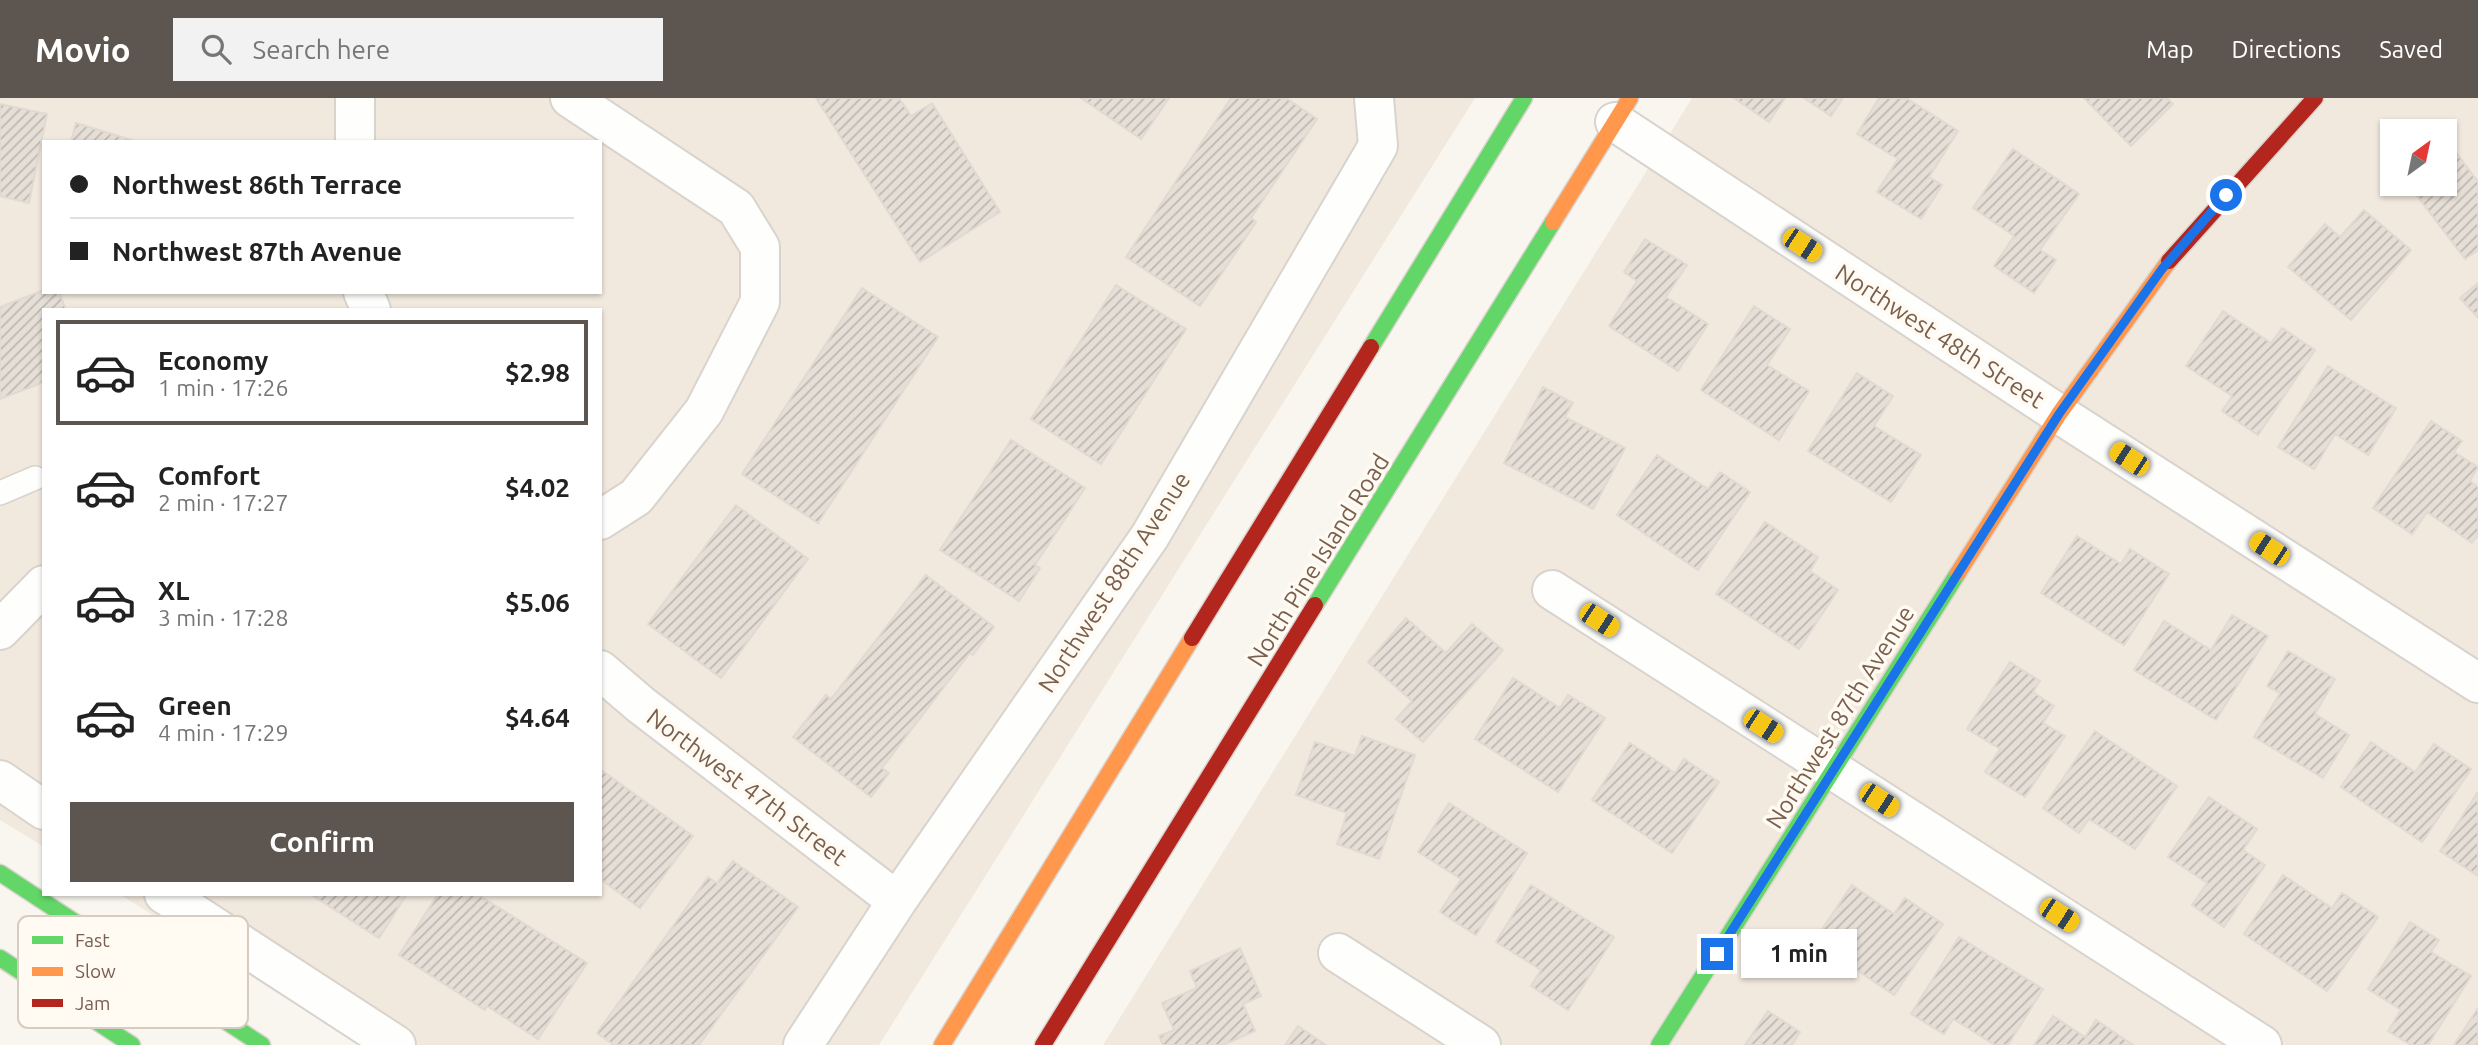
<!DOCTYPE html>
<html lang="en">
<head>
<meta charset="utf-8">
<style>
  body { margin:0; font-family:Ubuntu,sans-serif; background:#f2f2f2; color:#222; height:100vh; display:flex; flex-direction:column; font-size:26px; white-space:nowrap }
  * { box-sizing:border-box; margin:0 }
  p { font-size:23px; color:#767676 }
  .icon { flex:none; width:38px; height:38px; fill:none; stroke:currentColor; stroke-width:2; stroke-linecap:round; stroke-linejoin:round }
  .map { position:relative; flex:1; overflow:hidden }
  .panel { position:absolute; left:42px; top:210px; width:560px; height:588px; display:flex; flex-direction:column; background:#fff; border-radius:0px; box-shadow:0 2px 5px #0004 }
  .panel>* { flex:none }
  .hud { position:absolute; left:42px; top:42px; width:560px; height:154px; border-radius:0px; box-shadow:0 2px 5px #0004; display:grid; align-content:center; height:154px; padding:0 28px; background:#fff }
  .needle { width:46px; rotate:33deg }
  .buttons { position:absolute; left:2380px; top:21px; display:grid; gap:14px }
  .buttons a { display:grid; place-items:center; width:77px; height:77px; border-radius:0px; background:#fff; box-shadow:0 2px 5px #0004; font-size:35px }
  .end { position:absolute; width:32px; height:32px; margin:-16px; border:9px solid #1a73e8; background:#fff; box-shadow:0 0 0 4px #fff }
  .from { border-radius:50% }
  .bubble { position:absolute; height:49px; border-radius:0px; background:#fff; box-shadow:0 2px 5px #0004; font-size:23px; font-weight:600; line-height:49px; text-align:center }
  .car { position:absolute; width:21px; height:42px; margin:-21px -10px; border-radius:9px; box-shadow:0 0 5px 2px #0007; background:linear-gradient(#f5c518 24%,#345 0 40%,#f5c518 0 76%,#345 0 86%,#f5c518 0) }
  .hud b { display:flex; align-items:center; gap:24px; height:66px; font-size:26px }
  .hud b+b { border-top:2px solid #e0e0e0 }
  .hud i { width:18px; height:18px; background:#222 }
  ul { padding:12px 0 0; list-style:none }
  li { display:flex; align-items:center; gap:21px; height:105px; margin:0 14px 10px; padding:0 14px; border:4px solid transparent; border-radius:0px }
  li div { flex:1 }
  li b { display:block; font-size:26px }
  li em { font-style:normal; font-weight:600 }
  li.selected { border-color:#5d554f }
  li>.icon { width:63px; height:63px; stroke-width:1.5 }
  .action { display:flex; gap:14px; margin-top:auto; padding:14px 28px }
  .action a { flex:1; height:80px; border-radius:0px; background:#5d554f; color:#fff; font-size:28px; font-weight:600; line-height:80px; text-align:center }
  header { display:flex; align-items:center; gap:42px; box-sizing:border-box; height:98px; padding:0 35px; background:#5d554f; color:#fff }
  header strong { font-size:33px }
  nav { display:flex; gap:38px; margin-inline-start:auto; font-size:24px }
  .search { width:490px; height:63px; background:#f2f2f2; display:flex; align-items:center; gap:18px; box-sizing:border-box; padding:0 24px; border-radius:0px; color:#767676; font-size:26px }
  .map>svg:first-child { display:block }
  .residential { fill:#f1e9de; fill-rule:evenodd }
  .building { fill:url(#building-hatch); stroke:#e2dad2; stroke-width:2 }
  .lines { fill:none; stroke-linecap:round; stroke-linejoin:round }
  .lane-casing { stroke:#d9d3cd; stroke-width:26 }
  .street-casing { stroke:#d9d3cd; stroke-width:42 }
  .fast-casing { stroke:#dad3cd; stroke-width:19 }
  .slow-casing { stroke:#dad3cd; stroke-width:19 }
  .jam-casing { stroke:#dad3cd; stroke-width:19 }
  .lane { stroke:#fefefd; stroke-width:23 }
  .street { stroke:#fefefd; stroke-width:38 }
  .fast { stroke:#63d668; stroke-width:16 }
  .slow { stroke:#ff974d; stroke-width:16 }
  .jam { stroke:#b3261e; stroke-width:16 }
  .route { stroke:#1a73e8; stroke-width:9 }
  .labels { text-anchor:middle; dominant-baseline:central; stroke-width:7; stroke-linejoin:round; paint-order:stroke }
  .street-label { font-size:24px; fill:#795f4e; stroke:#fffaf2 }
  .key { fill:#fffaf2; stroke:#d7ccc1; stroke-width:2 }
  .key-label { font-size:19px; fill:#795f4e }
</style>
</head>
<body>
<header>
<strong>Movio</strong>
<div class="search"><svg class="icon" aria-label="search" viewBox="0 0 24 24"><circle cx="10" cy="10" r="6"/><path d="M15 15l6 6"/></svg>Search here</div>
<nav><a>Map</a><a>Directions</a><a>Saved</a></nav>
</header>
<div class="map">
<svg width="2478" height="947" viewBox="0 0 2478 947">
  <defs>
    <pattern id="building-hatch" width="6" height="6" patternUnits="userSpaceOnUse" patternTransform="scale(1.75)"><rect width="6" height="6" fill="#e6dfd7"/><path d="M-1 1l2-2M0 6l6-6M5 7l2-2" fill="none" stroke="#bfb8b1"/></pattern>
  </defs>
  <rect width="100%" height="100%" fill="#f9f6f0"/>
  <path class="residential" d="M 0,0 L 1475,0 L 879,947 L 362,947 L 119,796 L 600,796 L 600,212 L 44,212 L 44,749 L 0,722 ZM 44,44 L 600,44 L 600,194 L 44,194 Z
    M 1692,0 L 2478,0 L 2478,947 L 1103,947 ZM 2392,33 L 2445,33 L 2445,86 L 2392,86 Z"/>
  <path class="building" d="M 816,0 L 899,0 L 911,18 L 932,5 L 1000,114 L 920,164 Z
    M 1081,0 L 1169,0 L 1141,41 Z
    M 1231,0 L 1286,0 L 1317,21 L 1251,120 L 1256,124 L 1200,208 L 1126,159 Z
    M 1734,0 L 1785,0 L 1769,24 Z
    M 1804,0 L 1843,0 L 1831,18 Z
    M 1879,0 L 1906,0 L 1958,33 L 1929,79 L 1942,87 L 1921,121 L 1877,94 L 1898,61 L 1857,36 Z
    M 2084,0 L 2167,0 L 2173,6 L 2131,48 Z
    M 0,6 L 47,16 L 29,105 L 0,98 Z
    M 76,25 L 138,44 L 71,44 Z
    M 2450,46 L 2478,84 L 2478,152 L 2465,161 L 2408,86 L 2445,86 L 2445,50 Z
    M 2013,51 L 2079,96 L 2040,152 L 2056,162 L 2034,195 L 1994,168 L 2014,138 L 1973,110 Z
    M 2364,112 L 2411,152 L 2351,222 L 2288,169 L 2325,126 L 2340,139 Z
    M 1645,141 L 1687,167 L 1666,199 L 1708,226 L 1678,273 L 1609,228 L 1637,183 L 1624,174 Z
    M 2478,185 L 2478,220 L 2460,200 Z
    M 1116,187 L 1186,231 L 1101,366 L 1031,321 Z
    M 862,190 L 938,239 L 818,425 L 742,376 Z
    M 44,192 L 59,194 L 66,212 L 44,212 L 44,284 L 0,301 L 0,209 Z
    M 1754,208 L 1790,231 L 1767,267 L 1809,293 L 1779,342 L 1701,292 Z
    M 2223,213 L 2271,245 L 2282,230 L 2315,252 L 2258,337 L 2222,313 L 2232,298 L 2186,268 Z
    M 2328,268 L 2396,310 L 2368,357 L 2335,336 L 2314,371 L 2278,349 Z
    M 1857,275 L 1893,298 L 1874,328 L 1921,357 L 1891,404 L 1808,353 Z
    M 1543,289 L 1573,305 L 1565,319 L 1625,350 L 1593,411 L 1504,365 Z
    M 2431,323 L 2462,343 L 2454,354 L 2478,369 L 2470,383 L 2478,389 L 2478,437 L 2472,445 L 2427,414 L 2412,436 L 2373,410 Z
    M 1011,342 L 1085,390 L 1035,467 L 1040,470 L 1019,503 L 940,452 Z
    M 1657,357 L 1708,391 L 1720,374 L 1750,394 L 1698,472 L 1617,417 Z
    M 736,407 L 808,461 L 721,580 L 648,526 Z
    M 1765,424 L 1818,459 L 1810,473 L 1838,492 L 1799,551 L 1716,496 Z
    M 2077,438 L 2121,466 L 2130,451 L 2169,476 L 2124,547 L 2041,495 Z
    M 926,477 L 994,529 L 973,557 L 970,555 L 882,670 L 889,675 L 871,699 L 793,639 L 826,597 L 831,601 Z
    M 2232,517 L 2268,538 L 2216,622 L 2134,572 L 2164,523 L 2211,552 Z
    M 1406,520 L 1446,555 L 1472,526 L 1503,552 L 1423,644 L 1396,621 L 1412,603 L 1368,564 Z
    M 2288,553 L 2335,581 L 2315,616 L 2349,637 L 2323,680 L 2254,639 L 2280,595 L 2267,588 Z
    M 2010,564 L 2040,583 L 2033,594 L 2054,608 L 2043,625 L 2065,638 L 2025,699 L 1985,674 L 2000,651 L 1967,631 Z
    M 1513,580 L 1560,610 L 1568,597 L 1605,620 L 1558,694 L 1475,641 Z
    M 2095,633 L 2177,688 L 2135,751 L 2089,721 L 2079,735 L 2043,710 Z
    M 1362,638 L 1415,657 L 1379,761 L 1337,746 L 1347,715 L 1296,697 L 1315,644 L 1355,658 Z
    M 2371,644 L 2415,674 L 2434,646 L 2471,671 L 2422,744 L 2341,689 Z
    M 1630,645 L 1675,675 L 1684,661 L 1719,684 L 1672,755 L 1592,702 Z
    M 600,671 L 693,738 L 640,810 L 600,781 Z
    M 2477,695 L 2478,696 L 2478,778 L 2440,753 Z
    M 2209,699 L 2257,731 L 2243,752 L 2265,767 L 2224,829 L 2192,807 L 2207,785 L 2168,759 Z
    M 1449,705 L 1527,755 L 1476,837 L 1440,814 L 1461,781 L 1418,754 Z
    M 733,763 L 798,809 L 699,947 L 614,947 L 597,935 L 708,779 L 717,785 Z
    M 2283,777 L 2332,810 L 2342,795 L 2378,819 L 2327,893 L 2244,836 Z
    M 1531,787 L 1614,839 L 1568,912 L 1531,888 L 1541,872 L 1496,844 Z
    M 1852,787 L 1894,816 L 1905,800 L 1943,826 L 1894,897 L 1814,843 Z
    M 310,796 L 407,796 L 379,840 Z
    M 438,796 L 477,796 L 587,865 L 538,941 L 487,908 L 485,912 L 399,857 Z
    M 2410,824 L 2439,842 L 2431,854 L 2471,878 L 2428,947 L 2411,947 L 2388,933 L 2401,912 L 2368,891 Z
    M 1959,839 L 2043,891 L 2008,947 L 1995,947 L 1953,921 L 1944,936 L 1911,916 Z
    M 1240,850 L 1261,898 L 1243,906 L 1255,933 L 1223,947 L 1163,947 L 1159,938 L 1174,932 L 1162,905 L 1197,890 L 1190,873 Z
    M 2478,910 L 2478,947 L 2454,947 Z
    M 1768,913 L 1800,934 L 1792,947 L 1745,947 Z
    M 2053,918 L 2085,939 L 2096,922 L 2133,947 L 2034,947 Z
    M 1298,928 L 1326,947 L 1285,947 Z"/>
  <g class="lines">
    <g class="lane-casing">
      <path id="lane" d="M 0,395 L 35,380"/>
    </g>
    <g class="street-casing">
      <path id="street" d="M 355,0 L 355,44
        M 570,0 L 736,110 L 760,149 L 760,204 L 704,313 L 636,399 L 600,422
        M 1615,24 L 2059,316 L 2478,585
        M 363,194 L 371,212
        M 1552,492 L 2262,947
        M 0,532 L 44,487
        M 600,572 L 641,607 L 897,803
        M 0,682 L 44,712
        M 164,796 L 396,947
        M 1338,855 L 1481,947
        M 803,947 L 897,803 L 1150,438 L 1378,48 L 1374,0"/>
    </g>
    <g class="fast-casing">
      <path id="fast" d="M 1371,249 L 1524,0
        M 1315,507 L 1553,124
        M 0,775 L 262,947
        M 0,860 L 132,947
        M 1659,947 L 1958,475"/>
    </g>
    <g class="slow-casing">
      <path id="slow" d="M 1553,124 L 1630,0
        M 1958,475 L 2059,316 L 2169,163
        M 942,947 L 1192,540"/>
    </g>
    <g class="jam-casing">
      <path id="jam" d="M 2169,163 L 2315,0
        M 1192,540 L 1371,249
        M 1043,947 L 1315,507"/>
    </g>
    <use href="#lane" class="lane"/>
    <use href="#street" class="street"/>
    <use href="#fast" class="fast"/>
    <use href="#slow" class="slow"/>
    <use href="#jam" class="jam"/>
  </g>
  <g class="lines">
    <path class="route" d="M 1717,856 L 2059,316 L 2162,171 L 2226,97"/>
  </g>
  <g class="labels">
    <g class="street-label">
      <text transform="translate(1940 238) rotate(33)">Northwest 48th Street</text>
      <text transform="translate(1318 462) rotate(-58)">North Pine Island Road</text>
      <text transform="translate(1114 484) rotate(-57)">Northwest 88th Avenue</text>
      <text transform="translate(1840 619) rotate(-58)">Northwest 87th Avenue</text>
      <text transform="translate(747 689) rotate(37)">Northwest 47th Street</text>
    </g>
  </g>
  <rect x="18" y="818" width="230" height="112" rx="10" class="key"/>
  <rect x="32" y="838" width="31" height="8" fill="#63d668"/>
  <rect x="32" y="869" width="31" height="9" fill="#ff974d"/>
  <rect x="32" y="901" width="31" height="8" fill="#b3261e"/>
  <g class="key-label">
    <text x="75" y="849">Fast</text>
    <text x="75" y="880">Slow</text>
    <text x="75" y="912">Jam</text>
  </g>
</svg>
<div class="buttons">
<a><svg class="needle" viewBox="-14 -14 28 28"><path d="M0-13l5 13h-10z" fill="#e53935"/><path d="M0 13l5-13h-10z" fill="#767676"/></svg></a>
</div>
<i class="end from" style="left:2226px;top:97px"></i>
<i class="end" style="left:1717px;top:856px"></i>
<div class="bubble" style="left:1741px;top:831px;width:116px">1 min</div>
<i class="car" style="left:1802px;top:147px;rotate:123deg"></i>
<i class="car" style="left:2129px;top:361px;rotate:303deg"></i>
<i class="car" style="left:2269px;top:451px;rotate:303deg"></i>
<i class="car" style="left:1599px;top:522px;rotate:123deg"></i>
<i class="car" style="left:1763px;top:628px;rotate:123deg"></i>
<i class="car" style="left:1879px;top:702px;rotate:123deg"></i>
<i class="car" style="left:2059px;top:817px;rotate:123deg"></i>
<div class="hud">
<b><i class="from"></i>Northwest 86th Terrace</b>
<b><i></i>Northwest 87th Avenue</b>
</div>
<section class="panel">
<ul>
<li class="selected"><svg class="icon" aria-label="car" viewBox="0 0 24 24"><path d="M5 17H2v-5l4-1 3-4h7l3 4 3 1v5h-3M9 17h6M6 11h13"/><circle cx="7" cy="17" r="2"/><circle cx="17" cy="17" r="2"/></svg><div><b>Economy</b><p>1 min · 17:26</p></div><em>$2.98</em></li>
<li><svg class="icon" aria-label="car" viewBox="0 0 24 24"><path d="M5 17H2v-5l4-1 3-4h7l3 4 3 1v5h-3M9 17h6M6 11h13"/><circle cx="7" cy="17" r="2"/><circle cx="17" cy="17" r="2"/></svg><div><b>Comfort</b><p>2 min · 17:27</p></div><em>$4.02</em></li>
<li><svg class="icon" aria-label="car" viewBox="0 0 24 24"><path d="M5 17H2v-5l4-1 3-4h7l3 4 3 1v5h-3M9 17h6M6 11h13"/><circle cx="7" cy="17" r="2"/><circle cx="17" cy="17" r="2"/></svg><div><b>XL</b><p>3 min · 17:28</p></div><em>$5.06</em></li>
<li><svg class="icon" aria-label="car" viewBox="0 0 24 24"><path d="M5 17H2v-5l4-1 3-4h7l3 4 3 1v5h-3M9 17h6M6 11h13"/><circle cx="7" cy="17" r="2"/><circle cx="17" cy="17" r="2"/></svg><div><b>Green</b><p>4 min · 17:29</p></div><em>$4.64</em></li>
</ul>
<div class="action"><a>Confirm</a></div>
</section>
</div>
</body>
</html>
